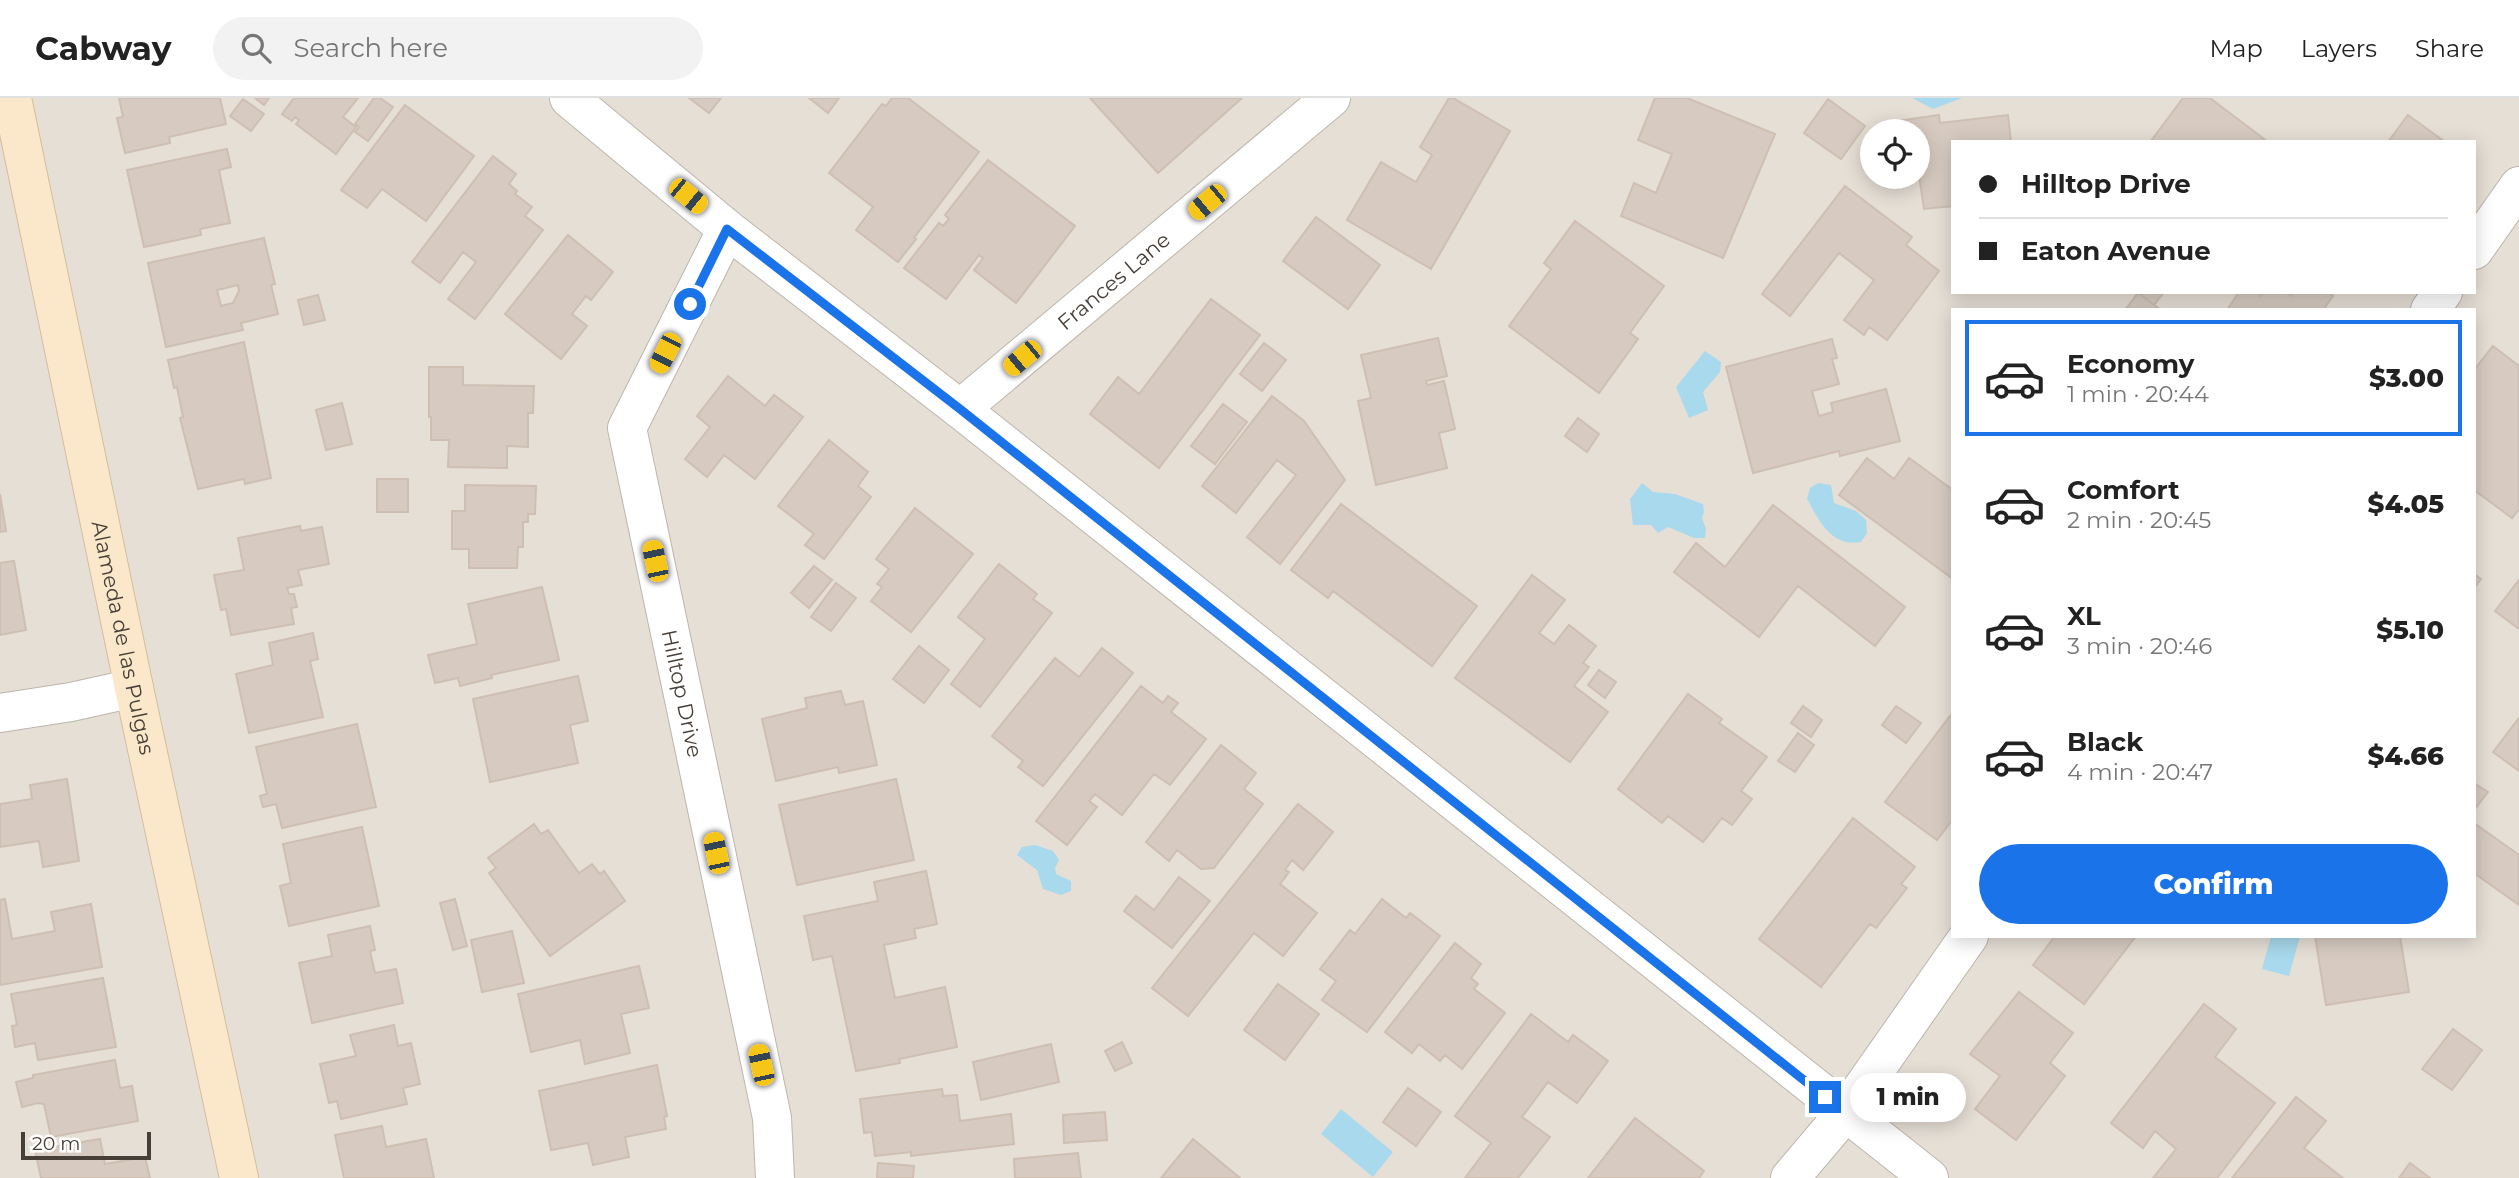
<!DOCTYPE html>
<html lang="en">
<head>
<meta charset="utf-8">
<style>
  body { margin:0; font-family:Montserrat,sans-serif; background:#f2f2f2; color:#222; height:100vh; display:flex; flex-direction:column; font-size:26px; white-space:nowrap }
  * { box-sizing:border-box; margin:0 }
  p { font-size:23px; color:#767676 }
  .icon { flex:none; width:38px; height:38px; fill:none; stroke:currentColor; stroke-width:2; stroke-linecap:round; stroke-linejoin:round }
  .map { position:relative; flex:1; overflow:hidden }
  .panel { position:absolute; left:1951px; top:210px; width:525px; height:630px; display:flex; flex-direction:column; background:#fff; border-radius:0px; box-shadow:0 4px 18px #0003 }
  .panel>* { flex:none }
  .hud { position:absolute; left:1951px; top:42px; width:525px; height:154px; border-radius:0px; box-shadow:0 4px 18px #0003; display:grid; align-content:center; height:154px; padding:0 28px; background:#fff }
  .buttons { position:absolute; left:1860px; top:21px; display:grid; gap:14px }
  .buttons a { display:grid; place-items:center; width:70px; height:70px; border-radius:50%; background:#fff; box-shadow:0 4px 18px #0003; font-size:35px }
  .scale { position:absolute; left:21px; bottom:18px; width:130px; box-sizing:border-box; padding-left:7px; border:4px solid #463e37; border-top:0; font-size:19px; line-height:24px; white-space:nowrap; color:#463e37; -webkit-text-stroke:5px #fff; paint-order:stroke }
  .end { position:absolute; width:32px; height:32px; margin:-16px; border:9px solid #1a73e8; background:#fff; box-shadow:0 0 0 4px #fff }
  .from { border-radius:50% }
  .bubble { position:absolute; height:49px; border-radius:24px; background:#fff; box-shadow:0 4px 18px #0003; font-size:23px; font-weight:800; line-height:49px; text-align:center }
  .car { position:absolute; width:21px; height:42px; margin:-21px -10px; border-radius:9px; box-shadow:0 0 5px 2px #0007; background:linear-gradient(#f5c518 24%,#345 0 40%,#f5c518 0 76%,#345 0 86%,#f5c518 0) }
  .hud b { display:flex; align-items:center; gap:24px; height:66px; font-size:26px }
  .hud b+b { border-top:2px solid #e0e0e0 }
  .hud i { width:18px; height:18px; background:#222 }
  ul { padding:12px 0 0; list-style:none }
  li { display:flex; align-items:center; gap:21px; height:116px; margin:0 14px 10px; padding:0 14px; border:4px solid transparent; border-radius:0px }
  li div { flex:1 }
  li b { display:block; font-size:26px }
  li em { font-style:normal; font-weight:800 }
  li.active { border-color:#1a73e8 }
  li>.icon { width:63px; height:63px; stroke-width:1.5 }
  .primary-button { display:flex; gap:14px; margin-top:auto; padding:14px 28px }
  .primary-button a { flex:1; height:80px; border-radius:42px; background:#1a73e8; color:#fff; font-size:28px; font-weight:800; line-height:80px; text-align:center }
  header { display:flex; align-items:center; gap:42px; box-sizing:border-box; height:98px; padding:0 35px; background:#fff; border-bottom:2px solid #e0e0e0 }
  header strong { font-size:33px }
  nav { display:flex; gap:38px; margin-inline-start:auto; font-size:24px }
  .search { width:490px; height:63px; background:#f2f2f2; display:flex; align-items:center; gap:18px; box-sizing:border-box; padding:0 24px; border-radius:38px; color:#767676; font-size:26px }
  .map>svg:first-child { display:block }
  .residential { fill:#e6dfd6; fill-rule:evenodd }
  .water { fill:#a8d9ec }
  .building { fill:#d7cbc1; stroke:#cebfb2; stroke-width:2; fill-rule:evenodd }
  .lines { fill:none; stroke-linecap:round; stroke-linejoin:round }
  .street-casing { stroke:#beb5ab; stroke-width:40 }
  .secondary-casing { stroke:#d3bd9d; stroke-width:40 }
  .street { stroke:#fff; stroke-width:38 }
  .secondary { stroke:#fbe8ca; stroke-width:38 }
  .route { stroke:#1a73e8; stroke-width:9 }
  .labels { text-anchor:middle; dominant-baseline:central; stroke-width:6; stroke-linejoin:round; paint-order:stroke }
  .street-label { font-size:21px; fill:#463e37; stroke:#fff }
</style>
</head>
<body>
<header>
<strong>Cabway</strong>
<div class="search"><svg class="icon" aria-label="search" viewBox="0 0 24 24"><circle cx="10" cy="10" r="6"/><path d="M15 15l6 6"/></svg>Search here</div>
<nav><a>Map</a><a>Layers</a><a>Share</a></nav>
</header>
<div class="map">
<svg width="2519" height="1080" viewBox="0 0 2519 1080">
  <rect width="100%" height="100%" fill="#f3eee8"/>
  <path class="residential" d="M 0,0 L 2519,0 L 2519,1080 L 0,1080 ZM 1872,33 L 1918,33 L 1918,79 L 1872,79 ZM 1953,44 L 2474,44 L 2474,194 L 1953,194 ZM 1953,212 L 2474,212 L 2474,838 L 1953,838 Z"/>
  <path class="water" d="M 1912,0 L 1962,0 L 1933,11 Z
    M 1705,253 L 1721,264 L 1720,274 L 1703,294 L 1708,312 L 1689,320 L 1676,289 Z
    M 1642,385 L 1653,394 L 1675,396 L 1703,406 L 1704,414 L 1702,420 L 1706,431 L 1705,440 L 1694,440 L 1668,429 L 1658,435 L 1651,427 L 1633,427 L 1630,401 Z
    M 1818,385 L 1831,387 L 1834,405 L 1856,413 L 1866,422 L 1867,435 L 1861,444 C 1831,449 1820,424 1807,401 L 1810,390 Z
    M 1035,747 L 1053,753 L 1059,762 L 1055,770 L 1056,776 L 1071,783 L 1071,793 L 1061,797 L 1043,791 L 1037,772 L 1017,757 L 1022,749 Z
    M 2271,838 L 2300,838 L 2289,878 L 2262,871 Z
    M 1341,1011 L 1393,1054 L 1373,1079 L 1321,1036 Z"/>
  <path class="building" d="M 119,0 L 220,0 L 226,26 L 169,39 L 170,45 L 125,55 L 117,20 L 123,19 Z
    M 255,0 L 269,0 L 264,7 Z
    M 294,0 L 358,0 L 343,19 L 356,29 L 336,56 L 296,26 L 299,22 L 295,19 L 292,23 L 282,16 Z
    M 374,0 L 380,0 L 393,9 L 368,43 L 355,34 L 359,29 L 355,26 Z
    M 689,0 L 721,0 L 709,15 Z
    M 809,0 L 839,0 L 828,15 Z
    M 892,0 L 908,0 L 979,54 L 914,140 L 916,141 L 898,164 L 856,132 L 873,109 L 829,75 L 882,6 L 886,8 Z
    M 1090,0 L 1242,0 L 1158,75 Z
    M 1449,0 L 1453,0 L 1510,33 L 1431,171 L 1347,122 L 1381,64 L 1416,84 L 1432,57 L 1420,49 Z
    M 1655,0 L 1687,0 L 1775,36 L 1723,160 L 1621,118 L 1634,85 L 1656,95 L 1672,56 L 1638,42 Z
    M 2183,0 L 2210,0 L 2268,44 L 2153,44 L 2151,43 Z
    M 243,1 L 264,16 L 251,33 L 230,18 Z
    M 1828,1 L 1865,28 L 1841,61 L 1804,35 Z
    M 405,7 L 474,58 L 426,123 L 382,91 L 367,110 L 341,92 Z
    M 1939,17 L 1940,25 L 2008,17 L 2011,44 L 1953,44 L 1953,108 L 1924,111 L 1918,71 L 1918,33 L 1899,33 L 1897,23 Z
    M 2408,17 L 2445,44 L 2388,44 Z
    M 227,51 L 231,69 L 219,72 L 230,125 L 200,131 L 201,137 L 144,149 L 127,72 Z
    M 493,58 L 516,76 L 509,86 L 517,93 L 515,96 L 532,109 L 525,118 L 543,132 L 475,221 L 448,201 L 476,164 L 463,154 L 440,185 L 412,164 Z
    M 988,62 L 1075,128 L 1016,205 L 974,172 L 983,160 L 979,157 L 946,201 L 904,170 L 939,125 L 943,128 L 949,121 L 945,117 Z
    M 1845,88 L 1912,139 L 1906,147 L 1939,173 L 1887,242 L 1869,229 L 1864,237 L 1844,222 L 1874,182 L 1839,155 L 1790,218 L 1762,196 Z
    M 1316,119 L 1380,167 L 1348,211 L 1283,163 Z
    M 1575,123 L 1664,188 L 1630,235 L 1638,241 L 1599,295 L 1509,228 L 1551,171 L 1544,165 Z
    M 568,137 L 613,174 L 591,202 L 586,198 L 572,216 L 587,228 L 561,261 L 505,216 Z
    M 264,140 L 275,186 L 271,187 L 278,216 L 241,225 L 243,232 L 166,249 L 148,165 ZM 238,187 L 239,193 L 233,205 L 221,208 L 217,192 Z
    M 2138,194 L 2164,194 L 2154,207 Z
    M 2239,194 L 2256,194 L 2261,198 L 2264,194 L 2286,194 L 2291,198 L 2294,194 L 2328,194 L 2333,198 L 2323,212 L 2227,212 Z
    M 2138,195 L 2161,212 L 2125,212 Z
    M 318,197 L 325,222 L 304,227 L 298,202 Z
    M 1211,201 L 1260,237 L 1159,370 L 1090,316 L 1118,279 L 1139,296 Z
    M 1438,240 L 1447,278 L 1426,283 L 1427,287 L 1444,283 L 1455,331 L 1439,335 L 1447,370 L 1376,387 L 1358,303 L 1371,300 L 1361,257 Z
    M 1832,241 L 1837,260 L 1832,261 L 1839,286 L 1812,293 L 1819,318 L 1833,314 L 1831,305 L 1886,291 L 1900,343 L 1840,358 L 1839,353 L 1753,375 L 1726,269 Z
    M 244,244 L 271,380 L 245,386 L 244,381 L 198,391 L 180,320 L 183,319 L 177,289 L 174,290 L 168,262 Z
    M 1264,245 L 1286,262 L 1262,293 L 1240,276 Z
    M 2493,248 L 2519,268 L 2519,411 L 2512,420 L 2474,392 L 2474,272 Z
    M 429,269 L 463,269 L 463,287 L 534,288 L 533,315 L 528,315 L 528,349 L 507,348 L 507,370 L 448,369 L 449,342 L 431,342 L 431,319 L 429,319 Z
    M 728,278 L 765,308 L 774,297 L 803,319 L 755,381 L 724,357 L 707,379 L 685,361 L 710,329 L 697,318 Z
    M 1272,298 L 1304,323 L 1345,382 L 1280,466 L 1247,439 L 1296,377 L 1277,362 L 1236,415 L 1202,388 Z
    M 342,305 L 352,346 L 326,352 L 316,312 Z
    M 1223,306 L 1247,324 L 1215,366 L 1191,348 Z
    M 1578,320 L 1599,336 L 1587,354 L 1565,338 Z
    M 829,342 L 868,374 L 858,388 L 871,399 L 824,461 L 805,447 L 814,436 L 778,408 Z
    M 1867,360 L 1894,381 L 1909,360 L 1953,392 L 1953,481 L 1839,397 Z
    M 377,381 L 408,381 L 408,414 L 377,414 Z
    M 465,387 L 536,388 L 535,416 L 528,416 L 528,424 L 523,424 L 523,449 L 518,449 L 517,470 L 469,470 L 469,451 L 452,451 L 452,413 L 465,413 Z
    M 0,396 L 6,433 L 0,434 Z
    M 1341,406 L 1477,508 L 1432,568 L 1333,493 L 1328,500 L 1291,472 Z
    M 1773,407 L 1905,509 L 1875,548 L 1798,488 L 1759,539 L 1674,474 L 1696,445 L 1725,469 Z
    M 915,410 L 973,456 L 911,534 L 871,503 L 882,489 L 877,486 L 889,471 L 876,461 Z
    M 300,428 L 301,433 L 322,429 L 329,466 L 298,472 L 302,487 L 287,490 L 289,496 L 294,496 L 297,509 L 291,510 L 294,526 L 231,537 L 226,511 L 221,512 L 214,477 L 244,472 L 238,440 Z
    M 14,463 L 26,532 L 0,537 L 0,465 Z
    M 999,466 L 1037,496 L 1033,501 L 1052,515 L 980,609 L 951,586 L 985,541 L 958,519 Z
    M 814,468 L 832,482 L 809,510 L 791,495 Z
    M 2474,476 L 2481,481 L 2474,490 Z
    M 1532,477 L 1565,502 L 1539,535 L 1554,546 L 1569,527 L 1596,548 L 1583,565 L 1589,569 L 1574,588 L 1608,614 L 1570,664 L 1455,580 Z
    M 2519,482 L 2519,531 L 2495,513 Z
    M 836,485 L 856,500 L 831,533 L 811,519 Z
    M 542,489 L 559,562 L 491,577 L 492,580 L 460,588 L 458,580 L 435,585 L 428,557 L 477,546 L 468,506 Z
    M 313,535 L 318,561 L 310,563 L 323,619 L 249,635 L 236,576 L 273,567 L 269,545 Z
    M 919,548 L 949,572 L 924,605 L 893,581 Z
    M 1102,550 L 1133,575 L 1043,688 L 1018,669 L 1023,663 L 992,638 L 1055,560 L 1079,579 Z
    M 1599,572 L 1616,584 L 1605,600 L 1588,587 Z
    M 578,578 L 588,623 L 570,627 L 578,665 L 490,684 L 473,601 Z
    M 1141,588 L 1163,605 L 1168,598 L 1178,605 L 1171,614 L 1206,641 L 1170,687 L 1154,676 L 1122,717 L 1095,696 L 1089,703 L 1097,709 L 1067,747 L 1036,723 Z
    M 841,593 L 845,607 L 863,603 L 877,667 L 839,675 L 838,669 L 776,683 L 762,621 L 807,610 L 805,600 Z
    M 1688,596 L 1722,621 L 1719,625 L 1767,659 L 1741,693 L 1752,701 L 1732,727 L 1722,720 L 1703,744 L 1668,718 L 1662,725 L 1618,691 Z
    M 1803,608 L 1822,622 L 1811,639 L 1791,625 Z
    M 1896,608 L 1921,625 L 1906,645 L 1882,627 Z
    M 1953,614 L 1953,721 L 1937,742 L 1885,704 Z
    M 2519,620 L 2519,673 L 2493,654 Z
    M 357,626 L 376,709 L 282,730 L 276,706 L 263,709 L 260,698 L 267,696 L 256,649 Z
    M 1798,635 L 1814,647 L 1795,674 L 1778,663 Z
    M 1221,647 L 1256,675 L 1244,691 L 1263,706 L 1214,770 L 1201,771 L 1177,752 L 1169,763 L 1146,744 Z
    M 67,681 L 79,763 L 43,769 L 39,743 L 0,749 L 0,706 L 32,701 L 30,687 Z
    M 896,681 L 914,762 L 797,787 L 779,707 Z
    M 2474,685 L 2488,694 L 2474,712 Z
    M 1298,706 L 1333,734 L 1303,772 L 1292,762 L 1285,772 L 1289,774 L 1280,786 L 1317,815 L 1283,858 L 1254,835 L 1188,918 L 1152,890 Z
    M 1853,720 L 1915,769 L 1901,786 L 1907,790 L 1876,830 L 1870,826 L 1821,889 L 1759,841 Z
    M 2474,725 L 2519,757 L 2519,807 L 2474,775 Z
    M 534,726 L 541,736 L 548,732 L 579,775 L 592,766 L 600,776 L 604,773 L 625,803 L 550,858 L 489,775 L 496,770 L 488,760 Z
    M 362,729 L 379,808 L 289,828 L 280,788 L 291,785 L 283,746 Z
    M 926,773 L 937,826 L 914,831 L 916,840 L 884,847 L 895,900 L 945,889 L 957,949 L 899,961 L 900,965 L 856,973 L 832,858 L 813,862 L 804,818 L 878,803 L 874,784 Z
    M 1179,779 L 1210,803 L 1172,850 L 1124,813 L 1136,798 L 1154,812 Z
    M 5,801 L 12,841 L 55,833 L 51,814 L 91,806 L 102,869 L 0,887 L 0,802 Z
    M 455,801 L 467,848 L 453,852 L 440,805 Z
    M 1382,801 L 1406,820 L 1410,815 L 1440,838 L 1367,934 L 1322,902 L 1336,883 L 1320,871 L 1350,832 L 1355,836 Z
    M 370,828 L 375,852 L 370,853 L 375,875 L 396,871 L 403,905 L 312,925 L 299,865 L 332,858 L 328,837 Z
    M 512,833 L 524,885 L 482,894 L 471,842 Z
    M 2055,838 L 2136,838 L 2084,906 L 2033,867 Z
    M 2315,838 L 2400,838 L 2409,894 L 2326,907 Z
    M 1455,845 L 1481,866 L 1471,880 L 1478,886 L 1474,891 L 1505,915 L 1462,971 L 1445,957 L 1440,963 L 1419,946 L 1412,955 L 1385,934 Z
    M 639,868 L 649,910 L 621,916 L 630,955 L 585,966 L 580,942 L 531,954 L 518,896 Z
    M 103,880 L 116,949 L 38,962 L 35,945 L 15,949 L 12,928 L 17,927 L 11,896 Z
    M 1278,886 L 1319,916 L 1285,962 L 1244,932 Z
    M 2019,894 L 2073,935 L 2050,965 L 2065,978 L 2016,1042 L 1975,1011 L 2000,978 L 1970,956 Z
    M 2204,906 L 2236,931 L 2215,959 L 2275,1005 L 2217,1080 L 2153,1080 L 2176,1051 L 2155,1033 L 2143,1050 L 2111,1025 Z
    M 1531,916 L 1568,944 L 1573,937 L 1608,963 L 1577,1005 L 1548,984 L 1522,1019 L 1550,1039 L 1518,1080 L 1465,1080 L 1491,1045 L 1455,1018 Z
    M 394,927 L 398,948 L 411,945 L 420,986 L 403,990 L 407,1006 L 341,1021 L 337,1003 L 329,1005 L 320,966 L 356,958 L 350,937 Z
    M 2453,931 L 2482,952 L 2452,992 L 2422,971 Z
    M 1122,944 L 1132,965 L 1115,973 L 1105,953 Z
    M 1051,946 L 1059,984 L 981,1002 L 973,964 Z
    M 115,962 L 120,990 L 132,988 L 138,1023 L 51,1039 L 44,1006 L 38,1005 L 22,1009 L 16,984 L 33,980 L 33,977 Z
    M 657,967 L 667,1018 L 664,1019 L 666,1031 L 625,1039 L 629,1059 L 593,1067 L 588,1045 L 551,1052 L 539,993 Z
    M 1408,990 L 1441,1014 L 1416,1048 L 1383,1024 Z
    M 942,991 L 943,998 L 957,997 L 960,1023 L 1011,1016 L 1014,1046 L 911,1058 L 911,1054 L 875,1058 L 872,1034 L 864,1035 L 860,1001 Z
    M 2296,999 L 2326,1023 L 2304,1050 L 2343,1080 L 2232,1080 Z
    M 1105,1014 L 1107,1042 L 1064,1045 L 1063,1017 Z
    M 1635,1020 L 1704,1073 L 1699,1080 L 1588,1080 Z
    M 382,1028 L 386,1049 L 426,1041 L 434,1080 L 344,1080 L 335,1037 Z
    M 100,1041 L 105,1066 L 145,1059 L 150,1080 L 41,1080 L 35,1052 Z
    M 1193,1041 L 1240,1080 L 1161,1080 Z
    M 1078,1055 L 1081,1080 L 1015,1080 L 1014,1061 Z
    M 878,1065 L 914,1068 L 913,1080 L 877,1080 Z
    M 2410,1065 L 2430,1080 L 2399,1080 Z"/>
  <g class="lines">
    <g class="street-casing">
      <g id="street">
        <path d="M 569,0 L 727,131 L 960,311 L 1929,1080"/>
        <path id="s1" d="M 727,131 L 627,330 L 772,1020 L 775,1080"/>
        <path d="M 2474,152 L 2519,88"/>
        <path d="M 2430,212 L 2443,194"/>
        <path id="s2" d="M 960,311 L 1331,0"/>
        <path d="M 0,615 L 71,604 L 134,590"/>
        <path d="M 1790,1080 L 1845,1015 L 1969,838"/>
      </g>
    </g>
    <g class="secondary-casing">
      <g id="secondary">
        <path id="s3" d="M 12,0 L 134,590 L 239,1080"/>
      </g>
    </g>
    <use href="#street" class="street"/>
    <use href="#secondary" class="secondary"/>
  </g>
  <g class="lines">
    <path class="route" d="M 690,206 L 727,131 L 960,311 L 1825,999"/>
  </g>
  <g class="labels">
    <g class="street-label">
      <text stroke="none"><textPath href="#s2" startOffset="200">Frances Lane</textPath></text>
      <text stroke="none"><textPath href="#s3" startOffset="551">Alameda de las Pulgas</textPath></text>
      <text stroke="none"><textPath href="#s1" startOffset="494">Hilltop Drive</textPath></text>
    </g>
  </g>
</svg>
<div class="buttons">
<a><svg class="icon" aria-label="locate" viewBox="0 0 24 24"><circle cx="12" cy="12" r="6"/><path d="M12 2v4M12 18v4M2 12h4M18 12h4"/></svg></a>
</div>
<div class="scale">20 m</div>
<i class="end from" style="left:690px;top:206px"></i>
<i class="end" style="left:1825px;top:999px"></i>
<div class="bubble" style="left:1850px;top:975px;width:116px">1 min</div>
<i class="car" style="left:688px;top:98px;rotate:129deg"></i>
<i class="car" style="left:1207px;top:104px;rotate:230deg"></i>
<i class="car" style="left:665px;top:255px;rotate:207deg"></i>
<i class="car" style="left:1022px;top:260px;rotate:230deg"></i>
<i class="car" style="left:655px;top:463px;rotate:348deg"></i>
<i class="car" style="left:716px;top:755px;rotate:348deg"></i>
<i class="car" style="left:761px;top:967px;rotate:348deg"></i>
<div class="hud">
<b><i class="from"></i>Hilltop Drive</b>
<b><i></i>Eaton Avenue</b>
</div>
<section class="panel">
<ul>
<li class="active"><svg class="icon" aria-label="car" viewBox="0 0 24 24"><path d="M5 17H2v-5l4-1 3-4h7l3 4 3 1v5h-3M9 17h6M6 11h13"/><circle cx="7" cy="17" r="2"/><circle cx="17" cy="17" r="2"/></svg><div><b>Economy</b><p>1 min · 20:44</p></div><em>$3.00</em></li>
<li><svg class="icon" aria-label="car" viewBox="0 0 24 24"><path d="M5 17H2v-5l4-1 3-4h7l3 4 3 1v5h-3M9 17h6M6 11h13"/><circle cx="7" cy="17" r="2"/><circle cx="17" cy="17" r="2"/></svg><div><b>Comfort</b><p>2 min · 20:45</p></div><em>$4.05</em></li>
<li><svg class="icon" aria-label="car" viewBox="0 0 24 24"><path d="M5 17H2v-5l4-1 3-4h7l3 4 3 1v5h-3M9 17h6M6 11h13"/><circle cx="7" cy="17" r="2"/><circle cx="17" cy="17" r="2"/></svg><div><b>XL</b><p>3 min · 20:46</p></div><em>$5.10</em></li>
<li><svg class="icon" aria-label="car" viewBox="0 0 24 24"><path d="M5 17H2v-5l4-1 3-4h7l3 4 3 1v5h-3M9 17h6M6 11h13"/><circle cx="7" cy="17" r="2"/><circle cx="17" cy="17" r="2"/></svg><div><b>Black</b><p>4 min · 20:47</p></div><em>$4.66</em></li>
</ul>
<div class="primary-button"><a>Confirm</a></div>
</section>
</div>
</body>
</html>
